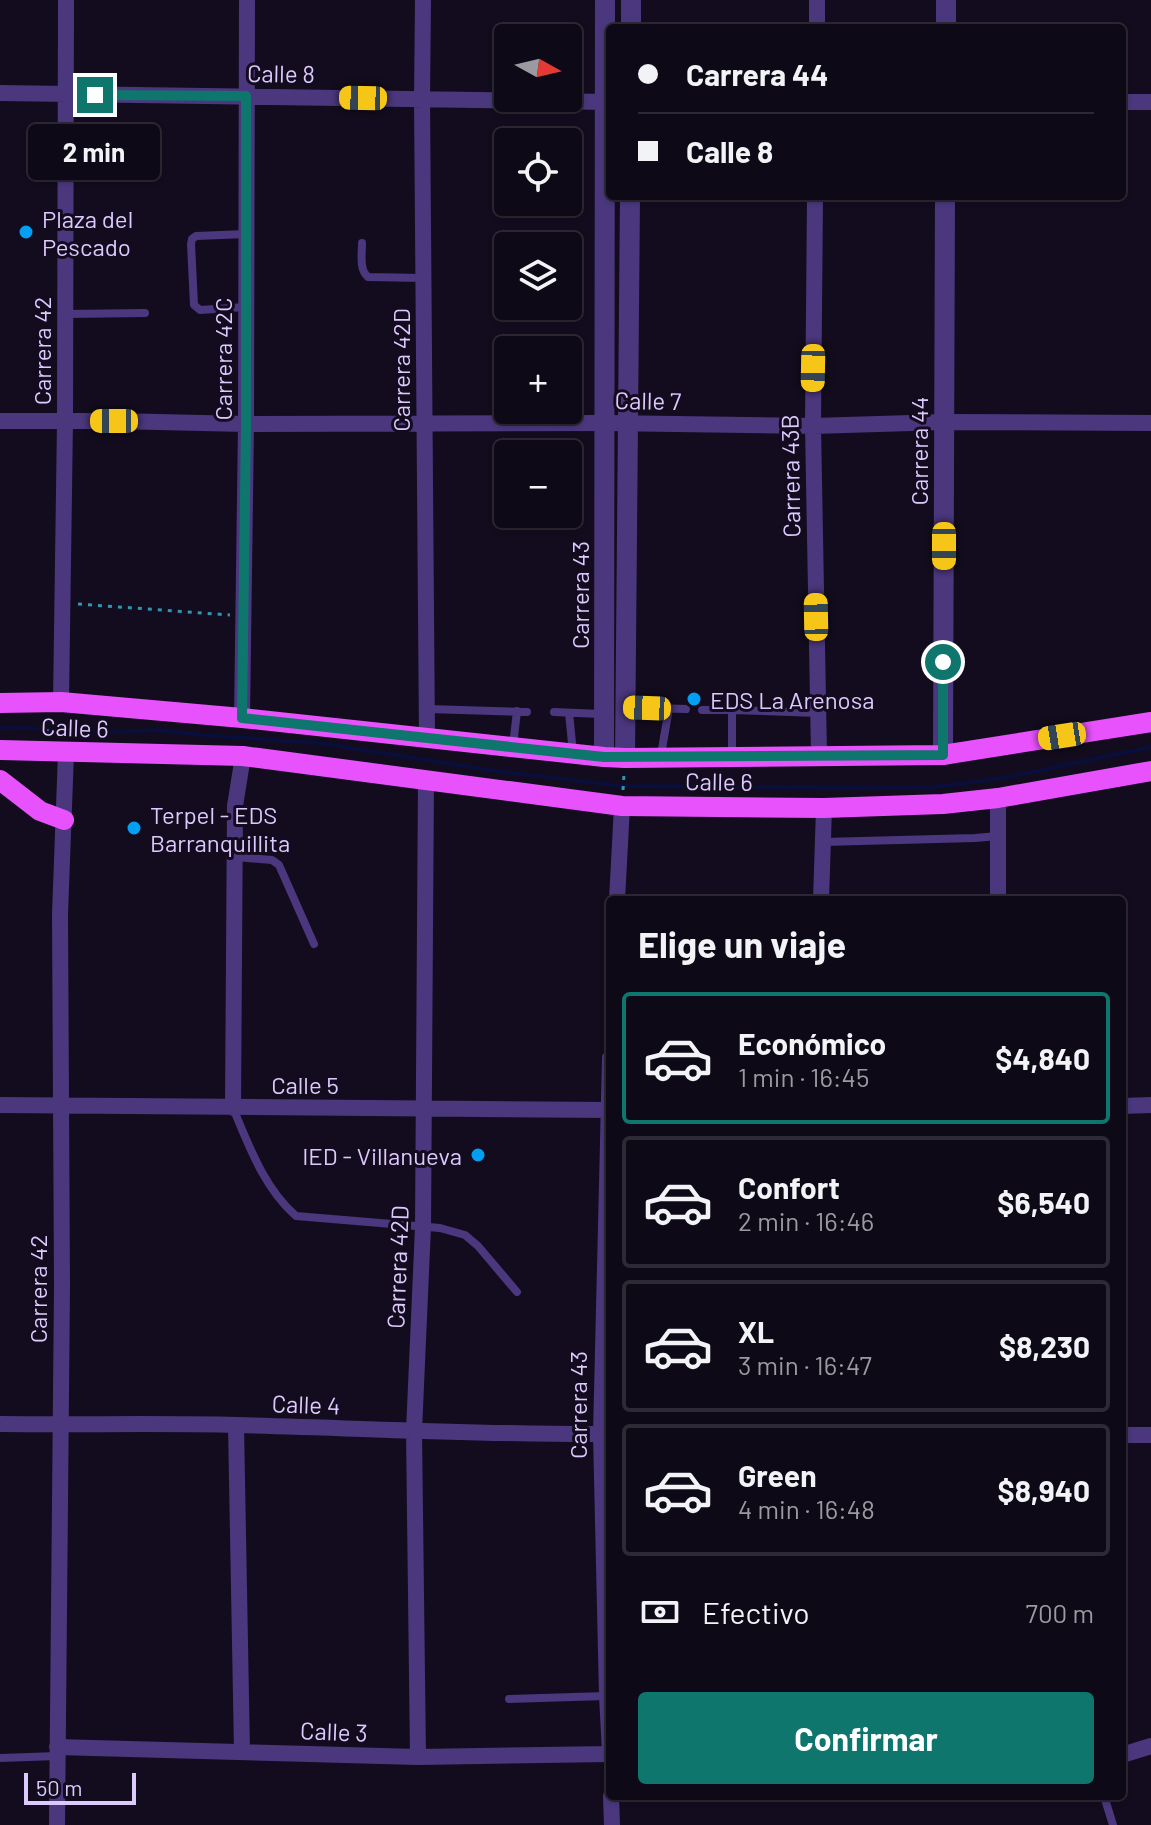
<!DOCTYPE html>
<html lang="es">
<head>
<meta charset="utf-8">
<style>
  body { margin:0; font-family:Barlow,sans-serif; background:#17121f; color:#f1f3f6; height:100vh; display:flex; flex-direction:column; font-size:30px; white-space:nowrap }
  * { box-sizing:border-box; margin:0 }
  p { font-size:26px; color:#9b9aa1 }
  .icon { flex:none; width:44px; height:44px; fill:none; stroke:currentColor; stroke-width:2; stroke-linecap:round; stroke-linejoin:round }
  .map { position:relative; flex:1; overflow:hidden }
  .drawer { position:absolute; left:606px; top:896px; width:520px; height:904px; display:flex; flex-direction:column; background:#0e0916; border-radius:8px; box-shadow:0 2px 6px #0004,0 0 0 2px #2e2a35 }
  .drawer>* { flex:none }
  .banner { position:absolute; left:606px; top:24px; width:520px; height:176px; border-radius:8px; box-shadow:0 2px 6px #0004,0 0 0 2px #2e2a35; display:grid; align-content:center; height:176px; padding:0 32px; background:#0e0916 }
  .needle { width:52px; rotate:98deg }
  .tools { position:absolute; left:494px; top:24px; display:grid; gap:16px }
  .tools a { display:grid; place-items:center; width:88px; height:88px; border-radius:8px; background:#0e0916; box-shadow:0 2px 6px #0004,0 0 0 2px #2e2a35; font-size:40px }
  .scale { position:absolute; left:24px; bottom:20px; width:112px; box-sizing:border-box; padding-left:8px; border:4px solid #dcc9fe; border-top:0; font-size:22px; line-height:28px; white-space:nowrap; color:#dcc9fe; -webkit-text-stroke:6px #130c1e; paint-order:stroke }
  .end { position:absolute; width:36px; height:36px; margin:-18px; border:10px solid #0f766e; background:#fff; box-shadow:0 0 0 4px #fff }
  .from { border-radius:50% }
  .bubble { position:absolute; height:56px; border-radius:8px; background:#0e0916; box-shadow:0 2px 6px #0004,0 0 0 2px #2e2a35; font-size:26px; font-weight:700; line-height:56px; text-align:center }
  .car { position:absolute; width:24px; height:48px; margin:-24px -12px; border-radius:10px; box-shadow:0 0 6px 2px #0007; background:linear-gradient(#f5c518 24%,#345 0 40%,#f5c518 0 76%,#345 0 86%,#f5c518 0) }
  .banner b { display:flex; align-items:center; gap:28px; height:76px; font-size:30px }
  .banner b+b { border-top:2px solid #2e2a35 }
  .banner i { width:20px; height:20px; background:#f1f3f6 }
  ul { padding:0; list-style:none }
  li { display:flex; align-items:center; gap:24px; height:132px; margin:0 16px 12px; padding:0 16px; border:4px solid #2e2a35; border-radius:8px }
  li div { flex:1 }
  li b { display:block; font-size:30px }
  li em { font-style:normal; font-weight:700 }
  li.on { border-color:#0f766e }
  li>.icon { width:72px; height:72px; stroke-width:1.5 }
  h2 { padding:0 32px; font-size:36px; line-height:96px }
  .pay { display:flex; align-items:center; gap:20px; height:88px; padding:0 32px; font-size:30px }
  .pay p { margin-inline-start:auto }
  .primary-button { display:flex; gap:16px; margin-top:auto; padding:16px 32px }
  .primary-button a { flex:1; height:92px; border-radius:8px; background:#0f766e; color:#fff; font-size:32px; font-weight:700; line-height:92px; text-align:center }
  .map>svg:first-child { display:block }
  .lines { fill:none; stroke-linecap:round; stroke-linejoin:round }
  .stream { stroke:#090f3a; stroke-width:4 }
  .path { stroke:#2e96ae; stroke-width:3; stroke-dasharray:4 6; stroke-linecap:butt }
  .service { stroke:#4b377d; stroke-width:8 }
  .minor { stroke:#4b377d; stroke-width:16 }
  .tertiary { stroke:#4b377d; stroke-width:20 }
  .primary { stroke:#e752fd; stroke-width:20 }
  .route { stroke:#0f766e; stroke-width:10 }
  .poi-dot { fill:#029ff2; stroke:#130c1e; stroke-width:3 }
  .labels { text-anchor:middle; dominant-baseline:central; stroke-width:6; stroke-linejoin:round; paint-order:stroke }
  .street-label { font-size:24px; fill:#dcc9fe; stroke:#130c1e }
  .poi-label { font-size:24px; fill:#dcc9fe; stroke:#130c1e; text-anchor:start }
</style>
</head>
<body>
<div class="map">
<svg width="1151" height="1825" viewBox="0 0 1151 1825">
  <rect width="100%" height="100%" fill="#130c1e"/>
  <g class="lines">
    <path class="stream" d="M 0,727 L 113,732 L 156,730 L 213,736 L 318,743 L 496,771 L 622,786 L 928,788 L 1009,777 L 1151,747"/>
    <path class="path" d="M 78,604 L 230,615
      M 47,719 L 47,735
      M 623,790 L 624,774"/>
    <path class="service" d="M 362,243 C 362,254 359,270 368,277 L 423,278
      M 246,307 L 200,310 L 194,305 L 191,244 L 192,239 L 196,236 L 246,234
      M 66,314 L 145,313
      M 627,707 L 686,709
      M 428,709 L 527,712
      M 702,710 L 732,710 L 732,755
      M 732,710 L 818,713
      M 554,712 L 601,714
      M 569,713 L 573,753
      M 513,746 L 517,711
      M 661,755 L 669,708
      M 823,842 L 975,838 L 998,836
      M 236,857 L 272,860 L 279,865 L 314,944
      M 233,1108 C 249,1146 264,1188 296,1216 L 440,1228 L 465,1235 L 478,1246 L 517,1292
      M 509,1699 L 606,1696
      M 0,1758 L 57,1756
      M 1104,1796 L 1113,1825"/>
    <path class="minor" d="M 423,0 L 422,99 L 427,739
      M 817,28 L 817,0
      M 0,93 L 610,102
      M 1122,102 L 1151,102
      M 815,196 L 813,426 L 819,755
      M 0,421 L 114,421 L 246,424 L 604,423 L 813,426 L 944,422 L 1151,423
      M 61,702 L 65,421 L 66,0
      M 242,718 L 246,424 L 247,0
      M 617,900 L 622,806
      M 821,900 L 824,808
      M 998,900 L 998,798
      M 610,1058 L 601,1434 L 607,1696 L 610,1752
      M 0,1105 L 610,1110
      M 1122,1106 L 1151,1105
      M 233,1108 L 235,806 L 243,756
      M 0,1424 C 79,1425 159,1423 238,1425 C 362,1428 486,1435 610,1434
      M 236,1425 L 242,1752
      M 1122,1435 L 1151,1435
      M 57,1747 L 418,1757 L 610,1754
      M 1122,1755 L 1151,1746
      M 418,1757 L 414,1431 L 423,1227 L 426,779
      M 611,1796 L 612,1825
      M 57,1825 L 62,1286 L 60,914 L 66,753"/>
    <path class="tertiary" d="M 631,0 L 631,28
      M 946,28 L 946,0
      M 943,755 L 945,196
      M 604,757 L 605,0
      M 625,758 L 630,196"/>
    <path class="primary" d="M 0,703 L 61,702 L 242,718 L 604,757 L 625,758 L 943,755 L 1151,722
      M 0,750 L 243,756 L 622,806 L 824,808 L 943,804 L 998,798 L 1151,771
      M 0,780 L 40,811 L 64,820"/>
  </g>
  <g class="lines">
    <path class="route" d="M 95,95 L 246,96 L 246,424 L 242,718 L 604,757 L 943,755 L 943,662"/>
  </g>
  <g class="poi-dot">
    <circle cx="26" cy="232" r="8"/>
    <circle cx="694" cy="699" r="8"/>
    <circle cx="134" cy="828" r="8"/>
    <circle cx="478" cy="1155" r="8"/>
  </g>
  <g class="labels">
    <g class="street-label">
      <text transform="translate(281 73) rotate(1)">Calle 8</text>
      <text transform="translate(41 351) rotate(-90)">Carrera 42</text>
      <text transform="translate(222 359) rotate(-90)">Carrera 42C</text>
      <text transform="translate(400 370) rotate(-90)">Carrera 42D</text>
      <text transform="translate(648 400) rotate(1)">Calle 7</text>
      <text transform="translate(918 451) rotate(-90)">Carrera 44</text>
      <text transform="translate(790 476) rotate(-91)">Carrera 43B</text>
      <text transform="translate(579 595) rotate(-90)">Carrera 43</text>
      <text transform="translate(75 727) rotate(2)">Calle 6</text>
      <text transform="translate(719 781) rotate(1)">Calle 6</text>
      <text x="305" y="1084">Calle 5</text>
      <text transform="translate(397 1267) rotate(-88)">Carrera 42D</text>
      <text transform="translate(37 1289) rotate(-90)">Carrera 42</text>
      <text transform="translate(306 1404) rotate(2)">Calle 4</text>
      <text transform="translate(577 1405) rotate(-90)">Carrera 43</text>
      <text transform="translate(334 1731) rotate(2)">Calle 3</text>
    </g>
    <g class="poi-label">
      <text x="42" y="218">Plaza del<tspan x="42" dy="28">Pescado</tspan></text>
      <text x="710" y="699">EDS La Arenosa</text>
      <text x="150" y="814">Terpel - EDS<tspan x="150" dy="28">Barranquillita</tspan></text>
      <text x="462" y="1155" text-anchor="end">IED - Villanueva</text>
    </g>
  </g>
</svg>
<div class="tools">
<a><svg class="needle" viewBox="-14 -14 28 28"><path d="M0-13l5 13h-10z" fill="#e53935"/><path d="M0 13l5-13h-10z" fill="#9b9aa1"/></svg></a>
<a><svg class="icon" aria-label="locate" viewBox="0 0 24 24"><circle cx="12" cy="12" r="6"/><path d="M12 2v4M12 18v4M2 12h4M18 12h4"/></svg></a>
<a><svg class="icon" aria-label="layers" viewBox="0 0 24 24"><path d="M12 4l9 5-9 5-9-5zM3 14l9 5 9-5"/></svg></a>
<a>+</a>
<a>−</a>
</div>
<div class="scale">50 m</div>
<i class="end from" style="left:943px;top:662px"></i>
<i class="end" style="left:95px;top:95px"></i>
<div class="bubble" style="left:28px;top:124px;width:132px">2 min</div>
<i class="car" style="left:363px;top:98px;rotate:271deg"></i>
<i class="car" style="left:813px;top:368px;rotate:181deg"></i>
<i class="car" style="left:114px;top:421px;rotate:270deg"></i>
<i class="car" style="left:944px;top:546px;rotate:180deg"></i>
<i class="car" style="left:816px;top:617px;rotate:359deg"></i>
<i class="car" style="left:647px;top:708px;rotate:272deg"></i>
<i class="car" style="left:1062px;top:736px;rotate:261deg"></i>
<div class="banner">
<b><i class="from"></i>Carrera 44</b>
<b><i></i>Calle 8</b>
</div>
<section class="drawer">
<h2>Elige un viaje</h2>
<ul>
<li class="on"><svg class="icon" aria-label="car" viewBox="0 0 24 24"><path d="M5 17H2v-5l4-1 3-4h7l3 4 3 1v5h-3M9 17h6M6 11h13"/><circle cx="7" cy="17" r="2"/><circle cx="17" cy="17" r="2"/></svg><div><b>Económico</b><p>1 min · 16:45</p></div><em>$4,840</em></li>
<li><svg class="icon" aria-label="car" viewBox="0 0 24 24"><path d="M5 17H2v-5l4-1 3-4h7l3 4 3 1v5h-3M9 17h6M6 11h13"/><circle cx="7" cy="17" r="2"/><circle cx="17" cy="17" r="2"/></svg><div><b>Confort</b><p>2 min · 16:46</p></div><em>$6,540</em></li>
<li><svg class="icon" aria-label="car" viewBox="0 0 24 24"><path d="M5 17H2v-5l4-1 3-4h7l3 4 3 1v5h-3M9 17h6M6 11h13"/><circle cx="7" cy="17" r="2"/><circle cx="17" cy="17" r="2"/></svg><div><b>XL</b><p>3 min · 16:47</p></div><em>$8,230</em></li>
<li><svg class="icon" aria-label="car" viewBox="0 0 24 24"><path d="M5 17H2v-5l4-1 3-4h7l3 4 3 1v5h-3M9 17h6M6 11h13"/><circle cx="7" cy="17" r="2"/><circle cx="17" cy="17" r="2"/></svg><div><b>Green</b><p>4 min · 16:48</p></div><em>$8,940</em></li>
</ul>
<div class="pay"><svg class="icon" aria-label="cash" viewBox="0 0 24 24"><path d="M3 7h18v10H3z"/><circle cx="12" cy="12" r="2"/></svg>Efectivo<p>700 m</p></div>
<div class="primary-button"><a>Confirmar</a></div>
</section>
</div>
</body>
</html>
